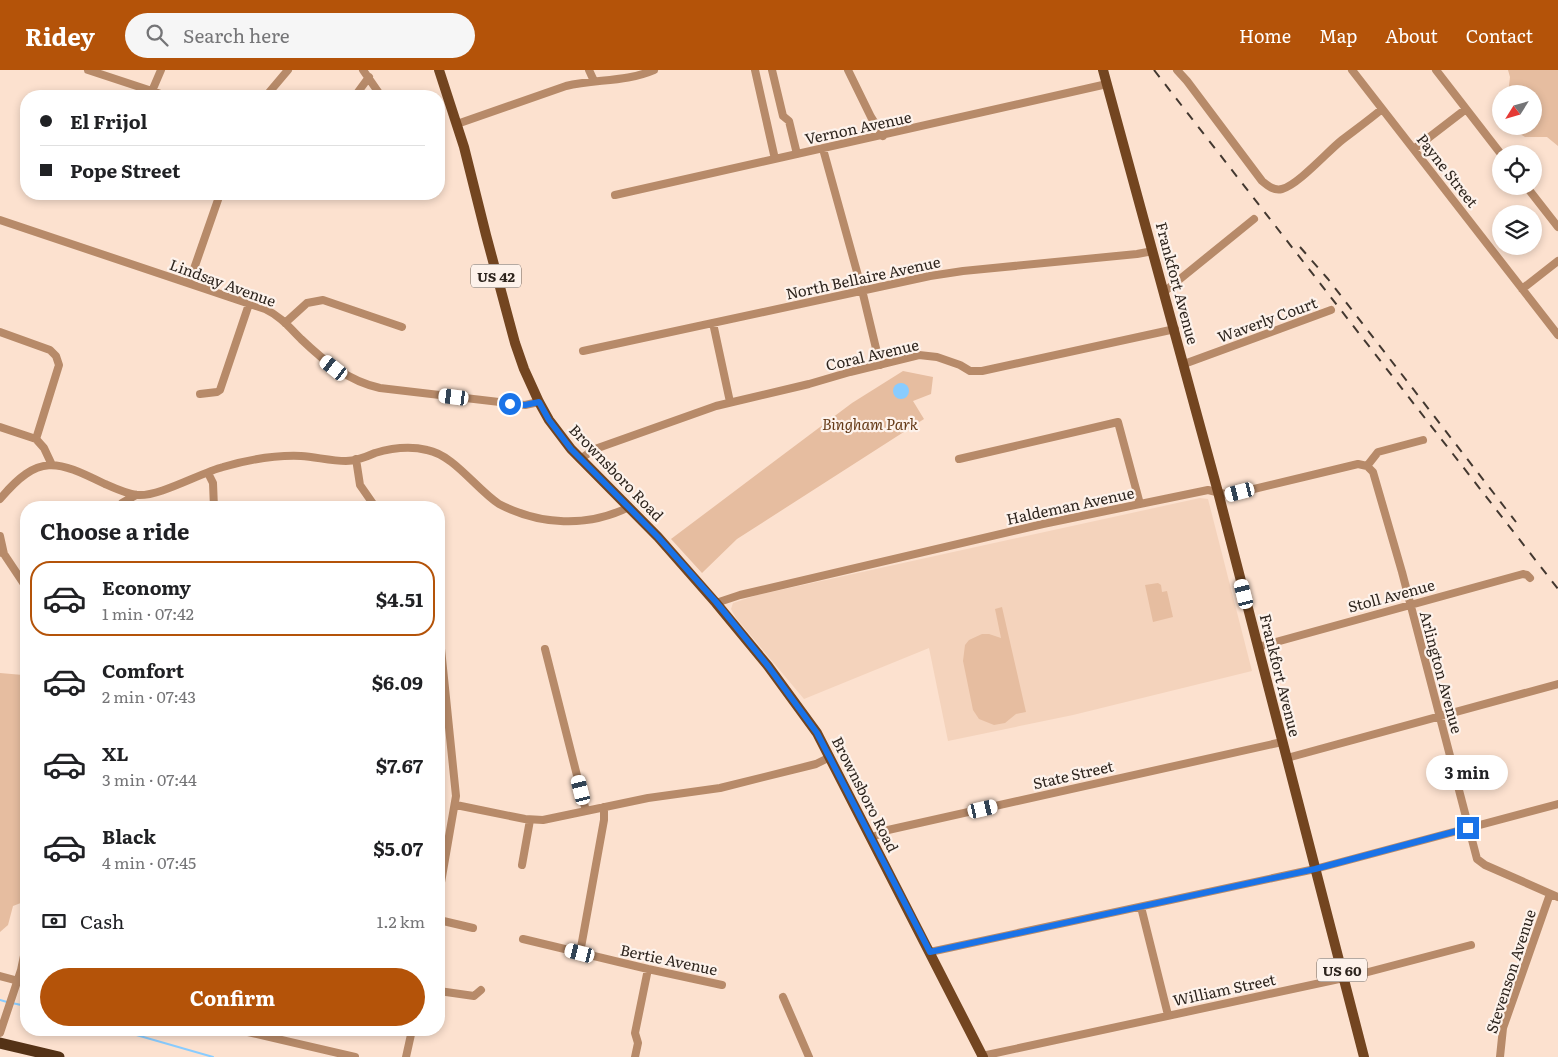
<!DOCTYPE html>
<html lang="en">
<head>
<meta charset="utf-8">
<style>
  body { margin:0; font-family:Literata,serif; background:#f6f6f6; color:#202124; height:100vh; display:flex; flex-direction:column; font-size:19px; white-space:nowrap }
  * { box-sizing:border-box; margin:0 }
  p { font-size:16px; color:#757577 }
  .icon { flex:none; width:28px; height:28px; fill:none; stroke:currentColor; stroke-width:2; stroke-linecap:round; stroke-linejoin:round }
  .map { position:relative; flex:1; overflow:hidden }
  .details { position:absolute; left:20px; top:431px; width:425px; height:535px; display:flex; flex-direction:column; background:#fff; border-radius:20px; box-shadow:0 2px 8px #0003 }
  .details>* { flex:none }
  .banner { position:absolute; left:20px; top:20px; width:425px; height:110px; border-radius:20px; box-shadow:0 2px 8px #0003; display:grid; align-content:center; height:110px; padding:0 20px; background:#fff }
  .needle { width:32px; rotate:233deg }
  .fabs { position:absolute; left:1492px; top:15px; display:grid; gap:10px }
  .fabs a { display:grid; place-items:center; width:50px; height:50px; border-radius:50%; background:#fff; box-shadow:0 2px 8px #0003; font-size:25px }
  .end { position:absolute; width:22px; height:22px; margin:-11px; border:6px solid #1a73e8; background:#fff; box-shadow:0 0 0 2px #fff }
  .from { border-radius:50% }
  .bubble { position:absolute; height:35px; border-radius:18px; background:#fff; box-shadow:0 2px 8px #0003; font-size:16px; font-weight:700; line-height:35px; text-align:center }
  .car { position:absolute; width:15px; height:30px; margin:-15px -8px; border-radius:6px; box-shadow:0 0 4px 1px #0007; background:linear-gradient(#fff 24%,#345 0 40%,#fff 0 76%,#345 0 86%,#fff 0) }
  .banner b { display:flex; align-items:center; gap:18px; height:48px; font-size:19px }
  .banner b+b { border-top:1px solid #e0e0e0 }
  .banner i { width:12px; height:12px; background:#202124 }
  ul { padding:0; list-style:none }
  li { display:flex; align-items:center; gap:15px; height:75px; margin:0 10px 8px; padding:0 10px; border:2px solid transparent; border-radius:20px }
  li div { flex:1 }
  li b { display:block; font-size:19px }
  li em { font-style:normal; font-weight:700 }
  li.active { border-color:#b45309 }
  li>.icon { width:45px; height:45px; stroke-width:1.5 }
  h2 { padding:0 20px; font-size:22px; line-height:60px }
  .pay { display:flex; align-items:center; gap:12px; height:55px; padding:0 20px; font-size:19px }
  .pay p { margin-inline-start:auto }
  .cta { display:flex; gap:10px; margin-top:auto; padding:10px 20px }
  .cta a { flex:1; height:58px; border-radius:30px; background:#b45309; color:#fff; font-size:20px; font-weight:700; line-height:58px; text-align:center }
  header { display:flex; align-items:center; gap:30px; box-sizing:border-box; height:70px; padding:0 25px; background:#b45309; color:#fff }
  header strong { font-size:24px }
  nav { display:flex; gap:28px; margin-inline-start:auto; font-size:18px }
  .search { width:350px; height:45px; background:#f6f6f6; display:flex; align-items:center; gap:12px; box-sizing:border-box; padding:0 18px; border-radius:28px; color:#757577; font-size:19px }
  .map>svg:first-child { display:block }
  .built { fill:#f4d3bc }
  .green { fill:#e6bda0 }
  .water { fill:#89ccff }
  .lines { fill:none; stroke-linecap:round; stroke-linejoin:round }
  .stream { stroke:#89ccff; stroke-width:2 }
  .minor { stroke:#b78a69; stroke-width:8 }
  .major { stroke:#734520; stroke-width:10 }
  .highway { stroke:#543216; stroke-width:11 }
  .rail { stroke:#433830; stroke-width:2; stroke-dasharray:9 9; stroke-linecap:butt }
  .route { stroke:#1a73e8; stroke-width:6 }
  .labels { text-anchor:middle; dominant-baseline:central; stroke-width:4.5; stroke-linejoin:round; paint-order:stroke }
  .shield { fill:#fdf2eb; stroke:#6b625b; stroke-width:1 }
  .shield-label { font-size:14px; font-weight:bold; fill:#2d241d }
  .street-label { font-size:15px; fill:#2d241d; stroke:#fdf2eb }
  .park-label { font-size:15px; font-style:italic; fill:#643916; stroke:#fdf2eb }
</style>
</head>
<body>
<header>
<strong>Ridey</strong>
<div class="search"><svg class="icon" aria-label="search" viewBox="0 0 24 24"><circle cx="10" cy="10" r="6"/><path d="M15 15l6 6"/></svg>Search here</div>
<nav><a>Home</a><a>Map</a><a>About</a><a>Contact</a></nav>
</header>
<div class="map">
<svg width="1558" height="987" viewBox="0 0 1558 987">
  <rect width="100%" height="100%" fill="#fce1cf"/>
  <path class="built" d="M 1200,428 L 1208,429 L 1252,601 L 1073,645 L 948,671 L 929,578 L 804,629 L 736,548 L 731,539 L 733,533 L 757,525 Z"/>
  <path class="green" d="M 1508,0 L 1558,0 L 1558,76 L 1547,67 L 1525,67 L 1510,58 L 1509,56 L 1534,56 L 1534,24 L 1508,24 L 1510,7 Z
    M 903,301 L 933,307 L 931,324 L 913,331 L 924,349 L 737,469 L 702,503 L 671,469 L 852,333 Z
    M 1158,513 L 1161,515 L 1162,522 L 1167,521 L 1173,547 L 1153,552 L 1145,515 Z
    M 1002,537 L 1026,642 L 1016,644 L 1005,653 L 994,655 L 979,649 L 973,640 L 963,591 L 965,575 L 969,570 L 982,564 L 989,564 L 1001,568 L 995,539 Z
    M 0,603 L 23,605 L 26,604 L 26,831 L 13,836 L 8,855 L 0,862 Z"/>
  <path class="water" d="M893 321a8 8 0 1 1 16 0a8 8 0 1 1-16 0Z"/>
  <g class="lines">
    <path class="stream" d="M 0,930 L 7,932
      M 12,933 L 26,936
      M 119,960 L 213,987"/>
    <path class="minor" d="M 88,0 L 167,26
      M 363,0 L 381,26
      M 589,0 L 594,11
      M 755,0 L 775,89
      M 772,0 L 783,46 L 789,51 L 797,84
      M 848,0 L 871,47 L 883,66
      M 1177,0 L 1187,11 L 1262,111 C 1268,116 1274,121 1282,119 C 1298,115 1328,81 1342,70 C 1355,60 1369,50 1382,39
      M 1352,0 L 1558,265
      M 1436,0 L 1501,84
      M 152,21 L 161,0
      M 266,26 L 288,0
      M 355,26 L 369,7
      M 457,54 L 566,16 C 596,9 626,12 654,0
      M 823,79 L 862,220 L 880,295
      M 1414,79 L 1466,39
      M 1526,116 L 1558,157
      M 615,125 L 1107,14
      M 0,150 L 265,239 C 280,246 289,257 301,269 C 324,291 348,311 380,318 L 525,335 L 539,332
      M 189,213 L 220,124
      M 1522,219 L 1558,191
      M 1164,222 L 1254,149
      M 285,253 L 307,233 L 323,230 L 402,257
      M 713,253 L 730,332
      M 0,262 L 50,280 L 56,286 L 59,295 L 36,369 L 0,357
      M 583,281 L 930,206 L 963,201 L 1137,184 L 1153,181
      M 1184,294 L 1331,240
      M 200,324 L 217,322 L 220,320 L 249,234
      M 36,369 L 44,378 L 52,395
      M 356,389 L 360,415 L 376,438
      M 580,389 L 595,379 L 716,336 L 809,314 L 850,302 L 919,285 L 937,287 L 960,295 L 970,301 L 982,301 L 1175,259
      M 959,389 L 1118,352 L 1140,434
      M 1367,396 L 1373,402 L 1402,502 L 1477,789 L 1485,795 L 1558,827
      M 1367,396 L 1378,382 L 1423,370
      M 208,403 L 213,413 L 214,438
      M 0,429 C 39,383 56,390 105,414 C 114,418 127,424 137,425 C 159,427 200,403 223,397 C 247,390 275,385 301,386 C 316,387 331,391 346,391 C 356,391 366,387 375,383 C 392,378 410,376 427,380 C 454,385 476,419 499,434 C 540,455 587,458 629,437
      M 118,438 L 122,433 L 136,425
      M 0,466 L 4,484
      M 0,482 L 4,484 L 26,517
      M 716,533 L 740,525 L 1043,454 L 1208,420 L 1229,425 L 1358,394 L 1367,396
      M 1258,577 L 1523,504 L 1527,505 L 1530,508
      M 545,579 L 586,741
      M 1287,688 L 1558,614
      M 456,735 L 525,749 L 543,750 L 648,728 L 720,718 L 816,694 L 830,687
      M 871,768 L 888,760 L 1282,672
      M 522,795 L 530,750
      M 439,824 L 456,726 L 440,569
      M 1141,837 L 1168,945
      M 439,850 L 473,858
      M 523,869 L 648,899 L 722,915
      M 930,882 L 1315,799 L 1558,734
      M 580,883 L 604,750 L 604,737
      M 0,906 L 26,913
      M 439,921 L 474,926 L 481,920
      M 783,927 L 809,987
      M 239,960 L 355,987
      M 0,963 L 21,900 L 26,876
      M 982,986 L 1353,906 L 1471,875
      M 406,987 L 412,960
      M 635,987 L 638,973 L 635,963 L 648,899
      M 1500,987 L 1503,958 L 1550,824"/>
    <path class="major" d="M 439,0 L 464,77 L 486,165 L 515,273 L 524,299 L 539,332 L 549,350 L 571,379 L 658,467 L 716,533 L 768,596 L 817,663 L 983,987
      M 1103,0 L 1218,422 L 1364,987"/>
    <path class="highway" d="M 0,973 L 59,987"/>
    <path class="rail" d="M 1154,0 L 1558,519
      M 1300,177 L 1328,209 L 1516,452"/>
  </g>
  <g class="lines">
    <path class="route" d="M 510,334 L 525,335 L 539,332 L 549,350 L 571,379 L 658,467 L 716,532 L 768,596 L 817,663 L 930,882 L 1315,799 L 1468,758"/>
  </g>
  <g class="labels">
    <g class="shield">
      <rect x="471" y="194.5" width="50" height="23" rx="4"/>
      <rect x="1317" y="888.5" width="50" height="23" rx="4"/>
    </g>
    <g class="shield-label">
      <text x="496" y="206">US 42</text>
      <text x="1342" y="900">US 60</text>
    </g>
    <g class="street-label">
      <text transform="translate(858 57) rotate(-12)">Vernon Avenue</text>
      <text transform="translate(1448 100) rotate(52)">Payne Street</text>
      <text transform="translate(863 207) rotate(-12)">North Bellaire Avenue</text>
      <text transform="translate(223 212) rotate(20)">Lindsay Avenue</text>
      <text transform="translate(1178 213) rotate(75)">Frankfort Avenue</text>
      <text transform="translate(1267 249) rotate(-20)">Waverly Court</text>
      <text transform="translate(872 284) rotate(-13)">Coral Avenue</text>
      <text transform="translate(617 402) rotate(46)">Brownsboro Road</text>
      <text transform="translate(1070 435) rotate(-12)">Haldeman Avenue</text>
      <text transform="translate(1391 525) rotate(-15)">Stoll Avenue</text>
      <text transform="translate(1442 602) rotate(75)">Arlington Avenue</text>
      <text transform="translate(1281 605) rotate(76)">Frankfort Avenue</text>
      <text transform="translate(1073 704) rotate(-13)">State Street</text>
      <text transform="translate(866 724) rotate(63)">Brownsboro Road</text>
      <text transform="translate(669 889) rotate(12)">Bertie Avenue</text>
      <text transform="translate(1510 901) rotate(-72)">Stevenson Avenue</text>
      <text transform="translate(1224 919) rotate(-12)">William Street</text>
    </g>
    <g class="park-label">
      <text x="870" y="353">Bingham Park</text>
    </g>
  </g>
</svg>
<div class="fabs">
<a><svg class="needle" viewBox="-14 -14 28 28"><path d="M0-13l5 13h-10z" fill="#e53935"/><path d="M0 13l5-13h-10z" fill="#757577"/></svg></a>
<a><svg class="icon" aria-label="locate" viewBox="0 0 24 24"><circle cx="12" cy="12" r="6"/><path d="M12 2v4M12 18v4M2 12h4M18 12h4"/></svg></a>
<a><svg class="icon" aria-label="layers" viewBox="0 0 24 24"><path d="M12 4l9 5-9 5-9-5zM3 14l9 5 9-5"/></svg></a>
</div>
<i class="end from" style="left:510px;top:334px"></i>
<i class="end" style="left:1468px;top:758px"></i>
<div class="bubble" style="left:1426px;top:685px;width:82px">3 min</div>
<i class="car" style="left:334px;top:298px;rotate:308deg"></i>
<i class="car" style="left:454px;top:327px;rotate:277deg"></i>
<i class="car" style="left:1240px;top:422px;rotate:256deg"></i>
<i class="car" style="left:1244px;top:524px;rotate:346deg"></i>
<i class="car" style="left:581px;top:720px;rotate:346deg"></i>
<i class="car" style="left:983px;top:739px;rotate:77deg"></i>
<i class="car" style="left:580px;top:883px;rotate:284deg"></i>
<div class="banner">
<b><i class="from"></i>El Frijol</b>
<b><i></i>Pope Street</b>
</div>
<section class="details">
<h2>Choose a ride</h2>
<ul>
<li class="active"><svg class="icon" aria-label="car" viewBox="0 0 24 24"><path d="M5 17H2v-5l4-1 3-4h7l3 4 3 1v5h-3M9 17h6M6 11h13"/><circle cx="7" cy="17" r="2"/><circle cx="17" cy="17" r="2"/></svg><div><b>Economy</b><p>1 min · 07:42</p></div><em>$4.51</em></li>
<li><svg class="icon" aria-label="car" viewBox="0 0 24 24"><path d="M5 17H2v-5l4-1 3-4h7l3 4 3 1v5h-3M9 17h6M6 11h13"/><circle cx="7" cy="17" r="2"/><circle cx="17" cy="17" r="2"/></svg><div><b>Comfort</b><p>2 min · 07:43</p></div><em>$6.09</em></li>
<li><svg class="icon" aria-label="car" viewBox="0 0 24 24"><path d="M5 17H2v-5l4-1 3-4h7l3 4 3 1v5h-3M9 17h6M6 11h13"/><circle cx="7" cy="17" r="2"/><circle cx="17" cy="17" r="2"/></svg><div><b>XL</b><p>3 min · 07:44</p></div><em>$7.67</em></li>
<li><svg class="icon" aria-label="car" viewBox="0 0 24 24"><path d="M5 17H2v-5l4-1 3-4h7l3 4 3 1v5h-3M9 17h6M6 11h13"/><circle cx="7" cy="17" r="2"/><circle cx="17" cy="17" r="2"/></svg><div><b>Black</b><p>4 min · 07:45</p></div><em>$5.07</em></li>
</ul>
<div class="pay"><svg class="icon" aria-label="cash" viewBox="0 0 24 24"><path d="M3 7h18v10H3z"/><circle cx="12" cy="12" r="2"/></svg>Cash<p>1.2 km</p></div>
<div class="cta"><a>Confirm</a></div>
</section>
</div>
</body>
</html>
